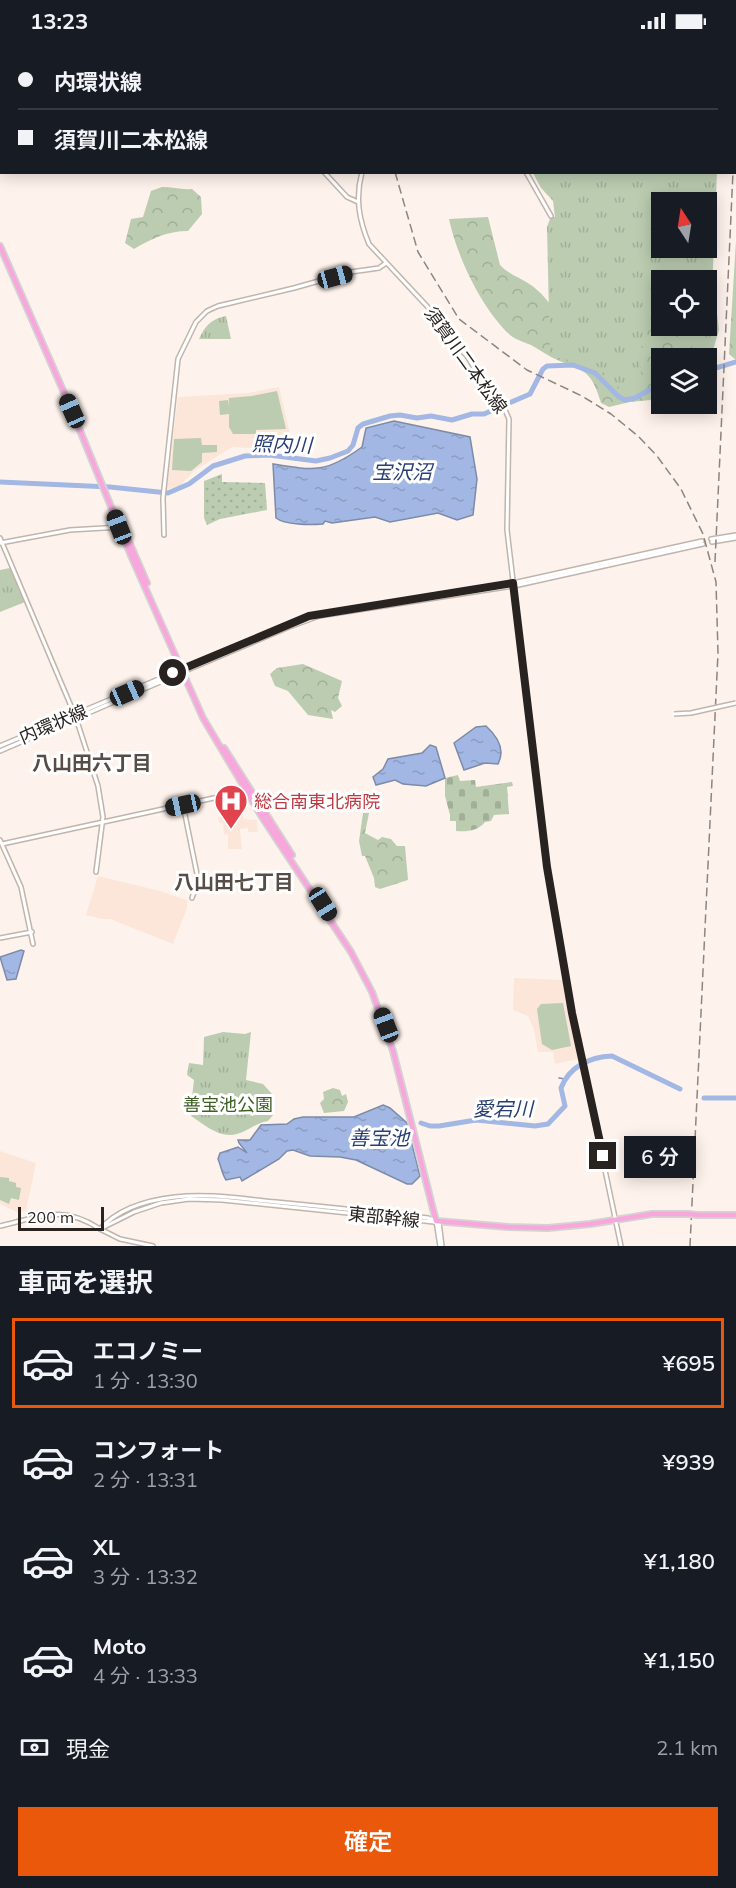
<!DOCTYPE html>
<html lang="ja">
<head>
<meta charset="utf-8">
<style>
  body { margin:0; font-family:Mulish,"Noto Sans JP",sans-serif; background:#242831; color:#f1f3f6; height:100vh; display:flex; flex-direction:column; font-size:22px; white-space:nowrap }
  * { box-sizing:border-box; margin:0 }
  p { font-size:20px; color:#9ea1a6 }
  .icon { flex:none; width:33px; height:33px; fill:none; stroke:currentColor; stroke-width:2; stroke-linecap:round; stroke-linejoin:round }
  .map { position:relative; height:1204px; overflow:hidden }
  .sheet { display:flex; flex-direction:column; background:#171b24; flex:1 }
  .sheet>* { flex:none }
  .top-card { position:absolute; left:0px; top:0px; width:736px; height:132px; box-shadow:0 3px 15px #0003; display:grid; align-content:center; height:132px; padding:0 18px; background:#171b24 }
  .needle { width:39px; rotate:348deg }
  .buttons { position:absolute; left:651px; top:150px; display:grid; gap:12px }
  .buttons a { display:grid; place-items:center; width:66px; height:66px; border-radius:0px; background:#171b24; box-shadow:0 3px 15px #0003; font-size:30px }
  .scale { position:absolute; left:18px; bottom:15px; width:86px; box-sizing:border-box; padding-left:6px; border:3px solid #282320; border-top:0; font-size:16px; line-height:21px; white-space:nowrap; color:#282320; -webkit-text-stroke:4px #fff; paint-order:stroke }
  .end { position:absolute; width:27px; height:27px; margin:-14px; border:8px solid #282320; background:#fff; box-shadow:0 0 0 3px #fff }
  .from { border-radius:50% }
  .bubble { position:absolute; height:42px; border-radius:0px; background:#171b24; box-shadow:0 3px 15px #0003; font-size:20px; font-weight:600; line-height:42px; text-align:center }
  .car { position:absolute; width:18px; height:36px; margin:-18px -9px; border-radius:8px; box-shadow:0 0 4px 2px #0007; background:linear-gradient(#222 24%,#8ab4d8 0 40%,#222 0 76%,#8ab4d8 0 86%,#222 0) }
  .top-card b { display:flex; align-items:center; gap:21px; height:57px; font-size:22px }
  .top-card b+b { border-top:2px solid #363941 }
  .top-card i { width:15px; height:15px; background:#f1f3f6 }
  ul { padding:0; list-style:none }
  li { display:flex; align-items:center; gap:18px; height:90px; margin:0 12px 9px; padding:0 6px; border:3px solid transparent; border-radius:0px }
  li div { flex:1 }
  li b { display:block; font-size:22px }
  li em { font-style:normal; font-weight:600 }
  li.selected { border-color:#ea580c }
  li>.icon { width:54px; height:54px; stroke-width:1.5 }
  h2 { padding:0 18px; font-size:27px; line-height:72px }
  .pay { display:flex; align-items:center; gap:15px; height:66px; padding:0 18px; font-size:22px }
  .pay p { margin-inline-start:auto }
  .cta { display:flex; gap:12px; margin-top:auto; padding:12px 18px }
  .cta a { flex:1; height:69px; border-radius:0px; background:#ea580c; color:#fff; font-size:24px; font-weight:600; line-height:69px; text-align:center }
  .status { display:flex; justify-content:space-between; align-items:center; height:42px; padding:0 30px; background:#171b24; direction:ltr }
  .status svg { height:16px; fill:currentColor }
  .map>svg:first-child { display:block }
  .built { fill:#fbe6d9 }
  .grass { fill:url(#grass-dots) }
  .forest { fill:url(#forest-crowns) }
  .cemetery { fill:url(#cemetery-stones) }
  .park { fill:url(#park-tufts); fill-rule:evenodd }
  .pitch { fill:#bbccb1 }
  .water { fill:url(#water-ripples); stroke:#7d8ba8; stroke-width:1.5 }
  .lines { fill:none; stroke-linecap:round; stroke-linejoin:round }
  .stream { stroke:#7d8ba8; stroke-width:1.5 }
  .river { stroke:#a2b7e3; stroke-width:5 }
  .tertiary-casing { stroke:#c1b4ac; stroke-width:6 }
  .secondary-casing { stroke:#c1b4ac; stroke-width:6 }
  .trunk-casing { stroke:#d4d3d2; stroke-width:8 }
  .tertiary { stroke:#fff; stroke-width:3 }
  .secondary { stroke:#fff; stroke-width:3 }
  .trunk { stroke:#f8a7dc; stroke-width:4.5 }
  .rail { stroke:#8d8580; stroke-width:1.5; stroke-dasharray:9 4.5; stroke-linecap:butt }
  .tertiary-bridge-casing { stroke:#c1b4ac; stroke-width:6; stroke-linecap:butt }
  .trunk-bridge-casing { stroke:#d4d3d2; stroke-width:8; stroke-linecap:butt }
  .tertiary-bridge { stroke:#fff; stroke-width:3 }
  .trunk-bridge { stroke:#f8a7dc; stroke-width:4.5 }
  .route { stroke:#282320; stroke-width:8 }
  .labels { text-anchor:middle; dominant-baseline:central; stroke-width:6; stroke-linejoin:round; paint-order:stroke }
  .street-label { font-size:18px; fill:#282320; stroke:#fff }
  .health-label { font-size:18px; fill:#be3a42; stroke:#fff; text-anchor:start }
  .park-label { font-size:18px; fill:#3d5e22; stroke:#fff }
  .water-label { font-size:20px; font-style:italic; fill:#273e74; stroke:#fff }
  .neighbourhood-label { font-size:20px; font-weight:bold; fill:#574c46; stroke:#fff }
</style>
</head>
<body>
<div class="status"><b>13:23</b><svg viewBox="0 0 49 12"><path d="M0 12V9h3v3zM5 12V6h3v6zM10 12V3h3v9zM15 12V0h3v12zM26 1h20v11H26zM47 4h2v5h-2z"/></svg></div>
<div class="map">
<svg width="736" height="1204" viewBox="0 0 736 1204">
  <defs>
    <pattern id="grass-dots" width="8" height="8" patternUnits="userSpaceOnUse" patternTransform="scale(1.5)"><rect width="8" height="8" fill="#bbccb1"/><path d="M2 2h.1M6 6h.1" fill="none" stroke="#a1af98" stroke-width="1.8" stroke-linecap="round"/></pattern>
    <pattern id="forest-crowns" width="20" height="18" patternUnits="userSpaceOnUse" patternTransform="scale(1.5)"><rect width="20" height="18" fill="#bbccb1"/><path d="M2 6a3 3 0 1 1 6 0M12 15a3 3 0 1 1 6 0" fill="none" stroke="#a1af98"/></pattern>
    <pattern id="cemetery-stones" width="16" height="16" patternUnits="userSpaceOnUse" patternTransform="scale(1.5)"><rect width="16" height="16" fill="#bbccb1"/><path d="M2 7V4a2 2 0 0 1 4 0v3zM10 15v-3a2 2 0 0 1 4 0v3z" fill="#a1af98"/></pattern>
    <pattern id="park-tufts" width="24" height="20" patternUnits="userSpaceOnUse" patternTransform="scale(1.5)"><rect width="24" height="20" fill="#bbccb1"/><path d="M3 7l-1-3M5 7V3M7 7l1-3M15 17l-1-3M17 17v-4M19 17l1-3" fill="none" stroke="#a1af98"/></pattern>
    <pattern id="water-ripples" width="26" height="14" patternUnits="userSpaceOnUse" patternTransform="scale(1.5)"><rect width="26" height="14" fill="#a2b7e3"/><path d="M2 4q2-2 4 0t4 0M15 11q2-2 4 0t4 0" fill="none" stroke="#8c9dc2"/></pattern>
  </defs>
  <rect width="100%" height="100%" fill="#fef3ec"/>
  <path class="built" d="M 279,345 L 294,409 L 232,405 L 194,429 L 179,445 L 167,447 L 178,355 L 248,351 Z
    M 242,770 L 244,777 L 257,778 L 258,790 L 248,790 L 248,786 L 240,787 L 242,807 L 228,807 L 228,792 L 224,793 L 223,781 L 219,781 L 218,775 Z
    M 98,834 L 160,849 L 187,858 L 187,866 L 173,902 L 110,877 L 102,877 L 86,873 Z
    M 514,936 L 563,938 L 578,1017 L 555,1022 L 553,1010 L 538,1010 L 534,988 L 528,974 L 513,968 Z
    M 0,1109 L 36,1121 L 26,1169 L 17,1170 L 0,1162 Z"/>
  <path class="grass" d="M 222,432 L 222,440 L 265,441 L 267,468 L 220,477 L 207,483 L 204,476 L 204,439 Z"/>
  <path class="forest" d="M 162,145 C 172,145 182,148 192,147 L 201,155 L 202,172 L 188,189 C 167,189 151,197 134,207 L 125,201 L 131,177 L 143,175 L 151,149 Z
    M 488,175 L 500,223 C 510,234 525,237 536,247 C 544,253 549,262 556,268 L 661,264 L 662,284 L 706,284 L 707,262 L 716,264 L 719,288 L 707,329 L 706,316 L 662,316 L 661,357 L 630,360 L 609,365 L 601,361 C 590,323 581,330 551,315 C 544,311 538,307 531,303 C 524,300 516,298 510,293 C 482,267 457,215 449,177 Z
    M 736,199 L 736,318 L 729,312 Z
    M 303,622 L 342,639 L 338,656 L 342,664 L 335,670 L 331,668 L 333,677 L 308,673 L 288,649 L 275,644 L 270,632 L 277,626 Z
    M 363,771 L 369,771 L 365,791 L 378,798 L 382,795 L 391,797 L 397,804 L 405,804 L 408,838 L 380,847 L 375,845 L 374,836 L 365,814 L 362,814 L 359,799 Z
    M 333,1046 L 340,1048 L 342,1054 L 346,1052 L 348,1060 L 344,1069 L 324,1071 L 320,1061 L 324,1057 L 323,1050 Z"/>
  <path class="cemetery" d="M 458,733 L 460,739 L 475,738 L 476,745 L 512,740 L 513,744 L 507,745 L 509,772 L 494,773 L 491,779 L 485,780 C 478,789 467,790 456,789 L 456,779 L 450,779 L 450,773 L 445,754 L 445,736 Z"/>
  <path class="park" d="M 533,131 L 717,131 L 709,320 L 707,321 L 706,316 L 684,316 L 681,298 L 662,284 L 706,284 L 706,238 L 662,238 L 662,283 L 646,287 L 639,315 L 643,345 L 626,352 L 597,324 L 550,314 L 547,185 L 551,174 L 555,175 L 553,159 L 541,146 ZM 662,160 L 706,160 L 706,206 L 662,206 Z
    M 226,274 L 231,297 L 199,297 C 205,284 211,277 226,274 Z
    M 10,526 L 25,560 L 0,570 L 0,528 Z
    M 223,990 L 245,992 L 251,990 L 246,1038 L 263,1042 L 273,1053 L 263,1063 L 273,1073 L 268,1079 C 256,1081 248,1089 237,1092 C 220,1097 205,1083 191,1074 L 197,1057 L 192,1055 L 194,1038 L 187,1033 L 189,1021 L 203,1023 L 204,995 Z"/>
  <path class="pitch" d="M 277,349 L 286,387 L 256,388 L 256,392 L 233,392 L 229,385 L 229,372 L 220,373 L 219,359 L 228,358 L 228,365 L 229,356 L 252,354 Z
    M 201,396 L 202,403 L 217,403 L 217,410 L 202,411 L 202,420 L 191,429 L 172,428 L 174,397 Z
    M 563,961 L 571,1004 L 552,1008 L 542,1002 L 537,967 L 541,962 Z
    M 0,1135 L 9,1136 L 9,1139 L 16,1141 L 16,1145 L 21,1146 L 19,1158 L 11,1156 L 9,1162 L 0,1158 Z"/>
  <path class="water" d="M 394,379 L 470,395 L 477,437 L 473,473 L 457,478 L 438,471 L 390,480 L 375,475 L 332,481 L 325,479 L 323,482 C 310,483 285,483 276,476 L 273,422 C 315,429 326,431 362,405 L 366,386 Z
    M 486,684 C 497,694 506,707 498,722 L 485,721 L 464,728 L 454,701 L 476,685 Z
    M 430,703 L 436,705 L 445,736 L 426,744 L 403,742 L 395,738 L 376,743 L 373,735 L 383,727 L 388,717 L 422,711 Z
    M 21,908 L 24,909 L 16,937 L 7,938 L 0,915 Z
    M 383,1063 L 390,1066 L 407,1081 L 420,1134 L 412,1142 L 407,1142 L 356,1118 L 340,1115 L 310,1114 L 293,1108 L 287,1109 L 279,1117 L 242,1139 L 240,1135 L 226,1138 C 222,1132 221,1124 218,1117 L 220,1111 L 238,1105 L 247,1111 L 239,1101 L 238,1098 L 250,1098 L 261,1083 L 287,1082 L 294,1077 L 303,1075 L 354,1075 Z"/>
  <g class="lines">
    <path class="stream" d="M 559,1036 L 565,1037"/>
    <path class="river" d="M 706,329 L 736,320
      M 0,440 L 110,445 L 168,451 L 189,442 L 213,424 L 245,414 L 269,413 L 316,419 L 330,416 L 348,409 L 353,403 L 358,386 L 363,382 L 390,374 L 400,373 L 417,376 L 431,374 L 452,378 L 472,372 L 484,372 L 530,352 L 543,327 L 547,324 L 573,323 L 595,331 L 619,355 L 625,358 L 635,356 L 662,341
      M 704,1056 L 736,1056
      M 421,1081 L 430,1084 L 439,1084 L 476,1078 L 535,1084 L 548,1082 L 565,1064 L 561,1046 C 569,1025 589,1015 612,1014 L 680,1047"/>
    <g class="tertiary-casing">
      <path id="tertiary" d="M 126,0 L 126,2
        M 220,0 L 220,2
        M 520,0 L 521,2
        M 252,2 L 254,0
        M 324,130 L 347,155 L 358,160
        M 526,130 L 551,174
        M 164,493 L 163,456 L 178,317 L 196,280 L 207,269 L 218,264 L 294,246 L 351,230 L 379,226 L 386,221
        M 0,496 L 76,676 L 98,744 L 103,775 L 96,830
        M 0,501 L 70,488 L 121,485
        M 189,625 L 309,574 L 513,541
        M 192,626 L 289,585 L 319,574 L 513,544
        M 0,704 L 173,631
        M 0,709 L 174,634
        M 183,763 L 197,832 L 197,841 L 192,856
        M 0,798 L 21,845 L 33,902
        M 2,802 L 246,749
        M 0,896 L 32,890
        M 100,1187 L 120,1197 L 153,1204"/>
    </g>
    <g class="secondary-casing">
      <path id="secondary" d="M 392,0 L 393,2
        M 362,130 C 355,156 359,178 369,202 L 438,276 L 449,296 L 467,314 L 481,337 L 505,368 L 509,377 L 507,488 L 547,825 L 572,971 L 621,1204
        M 711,497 L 736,493
        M 712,500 L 736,496
        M 513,541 L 702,499
        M 514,544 L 703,502
        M 436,1179 L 440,1204
        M 439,1180 L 442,1204
        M 0,1184 C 40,1175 62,1162 100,1187
        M 102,1186 L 134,1170 L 161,1161 L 189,1157 L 222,1158 L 434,1180
        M 100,1187 C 118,1167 148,1158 175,1155 C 208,1151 243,1157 276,1160 C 327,1165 377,1170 428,1176 L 436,1179"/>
    </g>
    <g class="trunk-casing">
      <path id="trunk" d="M 0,204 L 72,369 L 132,516 L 203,676 L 262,775 L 351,910 L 372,950 L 393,1009 L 436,1179 L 508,1185 L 548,1186 L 590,1182 L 652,1172 L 688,1172
        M 117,472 L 147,541
        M 224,706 L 292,813
        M 698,1173 L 736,1173"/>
    </g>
    <use href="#tertiary" class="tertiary"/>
    <use href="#secondary" class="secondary"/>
    <use href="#trunk" class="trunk"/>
    <path class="rail" d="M 366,0 L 366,2
      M 735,43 L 736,23
      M 735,97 L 736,70
      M 395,130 L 418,210 L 459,277 L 527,328 L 582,354 L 611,372 L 638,394 L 657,414 L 681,447 L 703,492 L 716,540 L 718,611 L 690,1204
      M 715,520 L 733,130"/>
    <g class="tertiary-bridge-casing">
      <path id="tertiary-bridge" d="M 173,631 L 189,625
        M 174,634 L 192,626
        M 674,672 L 691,671 L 736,661"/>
    </g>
    <g class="trunk-bridge-casing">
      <path id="trunk-bridge" d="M 688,1172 L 698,1173"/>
    </g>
    <use href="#tertiary-bridge" class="tertiary-bridge"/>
    <use href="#trunk-bridge" class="trunk-bridge"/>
  </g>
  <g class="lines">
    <path class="route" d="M 173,631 L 309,574 L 513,541 L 547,825 L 572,971 L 603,1114"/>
  </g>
  <defs>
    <g id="hospital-pin" transform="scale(1.725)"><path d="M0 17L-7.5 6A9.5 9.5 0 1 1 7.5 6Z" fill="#e0444e" stroke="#fff"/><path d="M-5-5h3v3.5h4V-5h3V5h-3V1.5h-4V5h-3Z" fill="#fff"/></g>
  </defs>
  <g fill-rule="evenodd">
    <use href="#hospital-pin" x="231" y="759"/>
  </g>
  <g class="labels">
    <g class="street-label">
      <text transform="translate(466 318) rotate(54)">須賀川二本松線</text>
      <text transform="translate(53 682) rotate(-23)">内環状線</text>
      <text transform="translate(384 1175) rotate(6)">東部幹線</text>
    </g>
    <g class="health-label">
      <text x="254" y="759">総合南東北病院</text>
    </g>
    <g class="park-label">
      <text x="228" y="1062">善宝池公園</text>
    </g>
    <g class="water-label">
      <text transform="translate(282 402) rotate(2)">照内川</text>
      <text x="402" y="429">宝沢沼</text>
      <text x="503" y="1066">愛宕川</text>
      <text x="379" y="1095">善宝池</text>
    </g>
    <g class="neighbourhood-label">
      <text x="92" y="720">八山田六丁目</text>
      <text x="234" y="839">八山田七丁目</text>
    </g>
  </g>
</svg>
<div class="buttons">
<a><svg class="needle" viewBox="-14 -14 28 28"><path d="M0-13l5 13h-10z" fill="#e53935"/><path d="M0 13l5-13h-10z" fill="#9ea1a6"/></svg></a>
<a><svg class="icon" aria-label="locate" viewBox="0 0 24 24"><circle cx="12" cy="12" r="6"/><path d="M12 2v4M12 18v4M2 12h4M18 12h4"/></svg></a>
<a><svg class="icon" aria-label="layers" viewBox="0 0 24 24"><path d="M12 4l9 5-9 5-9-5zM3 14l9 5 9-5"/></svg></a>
</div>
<div class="scale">200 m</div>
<i class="end from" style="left:173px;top:631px"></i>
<i class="end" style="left:603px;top:1114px"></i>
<div class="bubble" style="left:624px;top:1094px;width:72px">6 分</div>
<i class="car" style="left:335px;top:235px;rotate:75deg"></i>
<i class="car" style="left:72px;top:369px;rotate:336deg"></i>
<i class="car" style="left:119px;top:485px;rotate:339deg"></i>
<i class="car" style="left:127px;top:651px;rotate:66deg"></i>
<i class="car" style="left:183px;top:763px;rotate:258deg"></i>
<i class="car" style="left:323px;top:862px;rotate:148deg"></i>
<i class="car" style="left:386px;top:983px;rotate:339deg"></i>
<div class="top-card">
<b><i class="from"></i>内環状線</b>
<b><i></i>須賀川二本松線</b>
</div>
</div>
<section class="sheet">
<h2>車両を選択</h2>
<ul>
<li class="selected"><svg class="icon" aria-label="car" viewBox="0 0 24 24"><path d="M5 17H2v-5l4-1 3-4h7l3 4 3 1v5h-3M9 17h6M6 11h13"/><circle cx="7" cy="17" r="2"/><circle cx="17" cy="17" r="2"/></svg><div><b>エコノミー</b><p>1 分 · 13:30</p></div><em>¥695</em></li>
<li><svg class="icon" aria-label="car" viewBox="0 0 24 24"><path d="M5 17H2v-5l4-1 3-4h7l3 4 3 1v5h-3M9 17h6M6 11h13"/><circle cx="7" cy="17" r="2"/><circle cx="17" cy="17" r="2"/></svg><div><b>コンフォート</b><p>2 分 · 13:31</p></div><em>¥939</em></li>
<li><svg class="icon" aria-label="car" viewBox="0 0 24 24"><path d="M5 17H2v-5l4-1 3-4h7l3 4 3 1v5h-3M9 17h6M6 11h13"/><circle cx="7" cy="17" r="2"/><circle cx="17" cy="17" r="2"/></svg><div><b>XL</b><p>3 分 · 13:32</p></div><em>¥1,180</em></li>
<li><svg class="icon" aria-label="car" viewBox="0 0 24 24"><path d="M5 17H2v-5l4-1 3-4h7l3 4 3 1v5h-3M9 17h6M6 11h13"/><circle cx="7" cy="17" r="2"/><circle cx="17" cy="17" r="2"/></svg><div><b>Moto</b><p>4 分 · 13:33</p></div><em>¥1,150</em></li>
</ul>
<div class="pay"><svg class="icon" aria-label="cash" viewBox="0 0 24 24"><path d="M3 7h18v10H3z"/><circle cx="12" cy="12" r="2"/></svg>現金<p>2.1 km</p></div>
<div class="cta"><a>確定</a></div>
</section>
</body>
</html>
